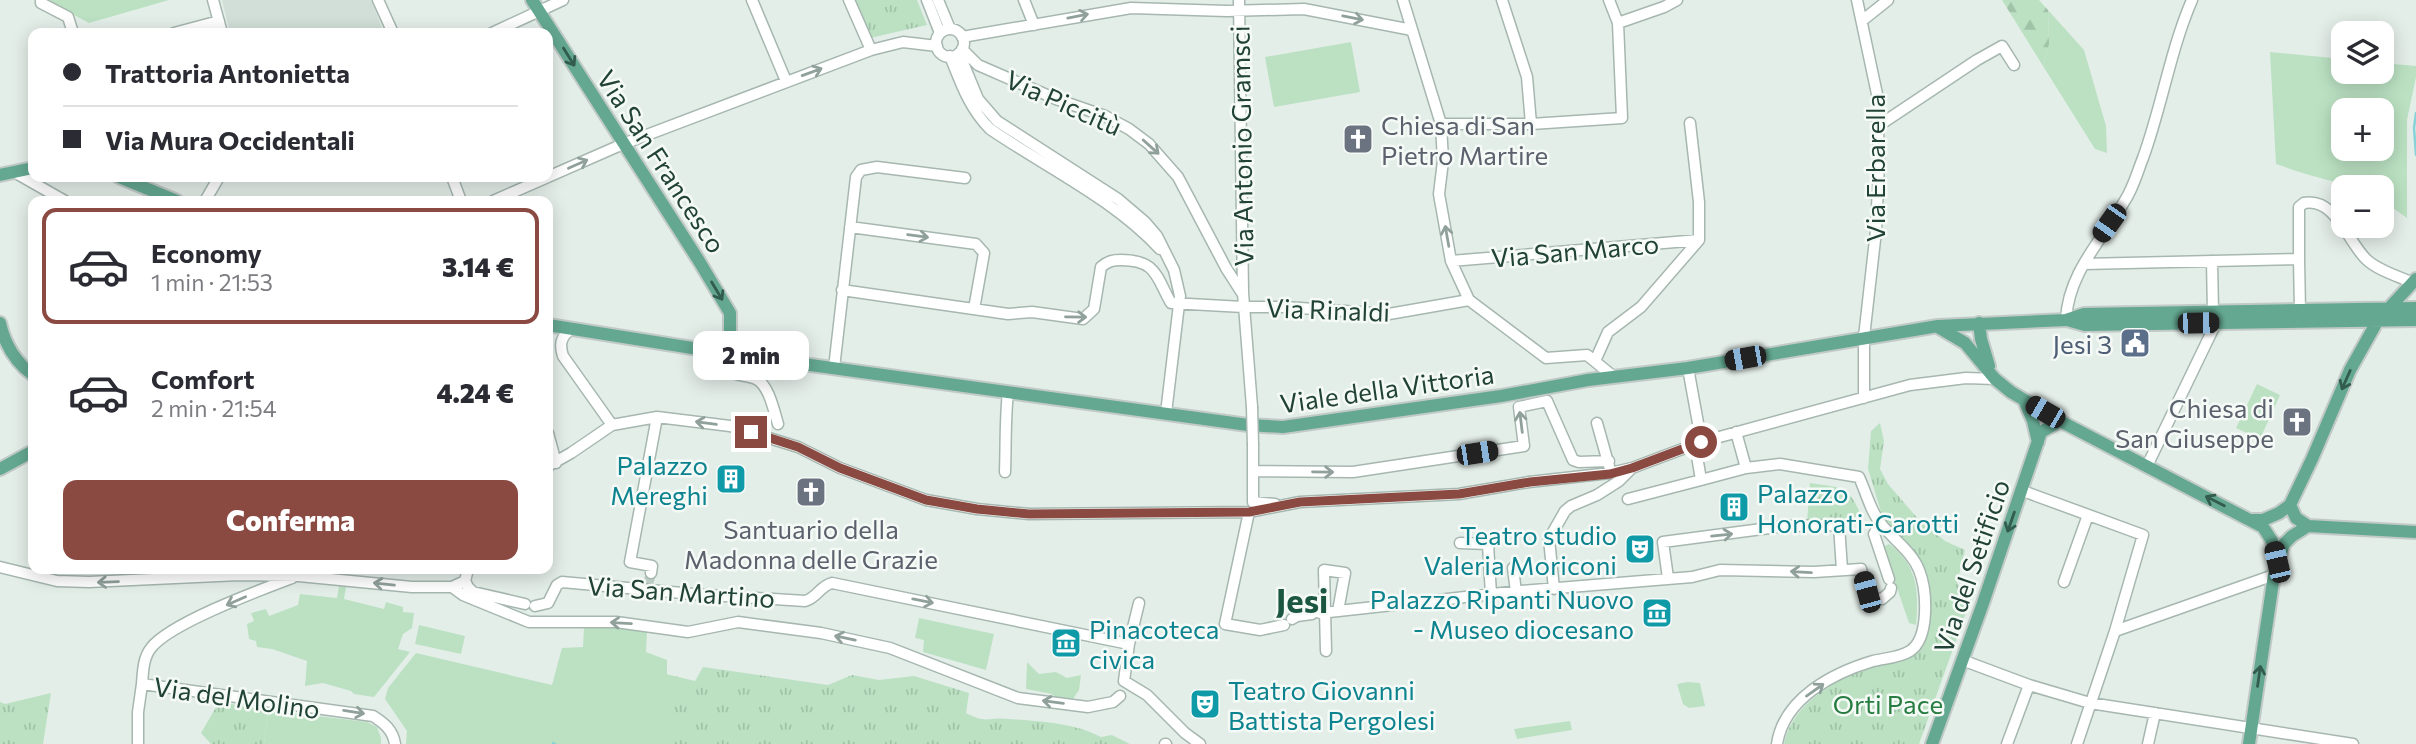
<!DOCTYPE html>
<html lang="it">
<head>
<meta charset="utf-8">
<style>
  body { margin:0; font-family:Commissioner,sans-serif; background:#f2f2f3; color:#2b2b33; height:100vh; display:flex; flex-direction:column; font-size:26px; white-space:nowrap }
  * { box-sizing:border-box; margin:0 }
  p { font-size:23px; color:#7c7c81 }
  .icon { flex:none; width:38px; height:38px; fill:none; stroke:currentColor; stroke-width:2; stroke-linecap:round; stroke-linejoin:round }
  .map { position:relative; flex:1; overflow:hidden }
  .details { position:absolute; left:28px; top:196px; width:525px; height:378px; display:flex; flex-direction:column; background:#fff; border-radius:14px; box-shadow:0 4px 18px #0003 }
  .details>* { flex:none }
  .guide { position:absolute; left:28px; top:28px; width:525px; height:154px; border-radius:14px; box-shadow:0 4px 18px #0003; display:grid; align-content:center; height:154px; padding:0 35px; background:#fff }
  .fabs { position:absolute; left:2331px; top:21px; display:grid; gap:14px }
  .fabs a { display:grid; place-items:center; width:63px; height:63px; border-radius:14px; background:#fff; box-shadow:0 4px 18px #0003; font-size:35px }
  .end { position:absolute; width:32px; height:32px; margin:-16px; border:9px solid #8a4941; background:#fff; box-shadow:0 0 0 4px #fff }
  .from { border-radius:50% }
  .bubble { position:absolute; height:49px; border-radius:14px; background:#fff; box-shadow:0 4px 18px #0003; font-size:23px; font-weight:800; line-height:49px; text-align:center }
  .car { position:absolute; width:21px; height:42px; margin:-21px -10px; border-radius:9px; box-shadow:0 0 5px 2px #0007; background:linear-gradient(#222 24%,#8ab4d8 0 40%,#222 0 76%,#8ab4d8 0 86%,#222 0) }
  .guide b { display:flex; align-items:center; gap:24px; height:66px; font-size:26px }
  .guide b+b { border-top:2px solid #e1e1e2 }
  .guide i { width:18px; height:18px; background:#2b2b33 }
  ul { padding:12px 0 0; list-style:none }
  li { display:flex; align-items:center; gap:21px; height:116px; margin:0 14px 10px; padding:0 21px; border:4px solid transparent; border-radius:14px }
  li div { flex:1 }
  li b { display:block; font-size:26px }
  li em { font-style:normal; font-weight:800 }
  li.selected { border-color:#8a4941 }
  li>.icon { width:63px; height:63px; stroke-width:1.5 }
  .action { display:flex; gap:14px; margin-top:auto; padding:14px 35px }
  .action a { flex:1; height:80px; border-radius:14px; background:#8a4941; color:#fff; font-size:28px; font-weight:800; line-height:80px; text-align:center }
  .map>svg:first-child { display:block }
  .built { fill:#d2dfd8 }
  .green { fill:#bbe1c2; fill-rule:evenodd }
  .forest { fill:url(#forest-firs) }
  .park { fill:url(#park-tufts) }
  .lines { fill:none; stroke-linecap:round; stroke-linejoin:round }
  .stream { stroke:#87d2d8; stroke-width:2.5 }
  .minor-tunnel { stroke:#bdccc5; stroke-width:10; stroke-dasharray:10 5; stroke-linecap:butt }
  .minor-casing { stroke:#a6b7b0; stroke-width:13 }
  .major-casing { stroke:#c1cac7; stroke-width:16 }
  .minor { stroke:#fff; stroke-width:10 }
  .major { stroke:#64a891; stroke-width:12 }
  .minor-bridge-casing { stroke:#a6b7b0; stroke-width:13; stroke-linecap:butt }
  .minor-bridge { stroke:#fff; stroke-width:10 }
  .oneway { stroke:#90a09a }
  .oneway2 { stroke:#325c4d }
  .route { stroke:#8a4941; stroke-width:9 }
  .labels { text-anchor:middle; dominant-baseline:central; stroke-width:5; stroke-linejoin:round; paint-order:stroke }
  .street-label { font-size:26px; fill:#214236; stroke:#f5faf7 }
  .worship-label { font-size:26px; fill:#5b616d; stroke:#f5faf7; text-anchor:start }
  .service-label { font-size:26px; fill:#4e5e75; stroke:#f5faf7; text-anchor:end }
  .culture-label { font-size:26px; fill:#0d838f; stroke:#f5faf7; text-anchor:end }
  .park-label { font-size:26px; fill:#277d41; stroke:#f5faf7 }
  .district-label { font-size:33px; font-weight:bold; fill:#1b5643; stroke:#f5faf7 }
</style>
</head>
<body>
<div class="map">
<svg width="2416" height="744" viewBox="0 0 2416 744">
  <defs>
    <pattern id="forest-firs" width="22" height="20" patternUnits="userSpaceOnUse" patternTransform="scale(1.75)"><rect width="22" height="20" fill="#bbe1c2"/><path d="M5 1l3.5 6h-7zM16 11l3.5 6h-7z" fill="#a0c2a7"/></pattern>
    <pattern id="park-tufts" width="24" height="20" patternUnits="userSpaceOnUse" patternTransform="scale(1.75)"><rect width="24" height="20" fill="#bbe1c2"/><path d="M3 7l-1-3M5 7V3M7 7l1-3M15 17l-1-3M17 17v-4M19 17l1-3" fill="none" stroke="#a0c2a7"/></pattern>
  </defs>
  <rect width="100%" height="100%" fill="#e4eee9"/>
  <path class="built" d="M 222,0 L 371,0 L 384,33 L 230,33 Z"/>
  <path class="green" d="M 46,0 L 169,0 L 89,23 Z
    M 2048,10 L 2084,50 L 2106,126 L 2107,153 L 2095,149 L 2043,66 L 2049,44 Z
    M 1351,42 L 1360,92 L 1274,107 L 1265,57 Z
    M 2270,52 L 2343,59 L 2343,72 L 2382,72 L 2382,63 L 2416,66 L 2416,77 L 2407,120 L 2407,218 L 2382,200 L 2382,187 C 2344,187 2311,176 2276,164 ZM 2343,110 L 2382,110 L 2382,149 L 2343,149 Z
    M 2257,384 L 2280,395 L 2260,439 L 2236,428 Z
    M 1889,544 C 1918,565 1919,592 1916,625 L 1909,623 L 1883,547 Z
    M 339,586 L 346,587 L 344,599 L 384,609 L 386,602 L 403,607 L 403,612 L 414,613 L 412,628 L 403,634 L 398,649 L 410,652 L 374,697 L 354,694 L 351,691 L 323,683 L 305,686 L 307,661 L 272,649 L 257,647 L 256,641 L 249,639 L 247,624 L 254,621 L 251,613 L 266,609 L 269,616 L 298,605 L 300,594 L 337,598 Z
    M 919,618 L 994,634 L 986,670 L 923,652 L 924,640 L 915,638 Z
    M 419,625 L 465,636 L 461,654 L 415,644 Z
    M 584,627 L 618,628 L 647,632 L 646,652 L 667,660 L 667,744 L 406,744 L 407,731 L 385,699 L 388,688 L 416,653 L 552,685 L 562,648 L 583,647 Z
    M 1027,662 L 1039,674 L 1056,672 L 1067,678 L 1081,675 L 1079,690 L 1073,699 L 1055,697 L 1052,694 L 1026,689 Z
    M 1688,682 L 1700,683 L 1705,706 L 1689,708 L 1683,704 L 1677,684 Z
    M 268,710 L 367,722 L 377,727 L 381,738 L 381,744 L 264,744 Z
    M 1570,721 L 1572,730 L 1517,739 L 1514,729 Z"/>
  <path class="forest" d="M 2002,0 L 2039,0 L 2048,10 L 2049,44 L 2043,66 Z"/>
  <path class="park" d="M 855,0 L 917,0 L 927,25 L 870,38 Z
    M 1880,423 L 1884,441 L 1880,469 L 1888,484 L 1919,520 L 1945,541 L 1965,550 L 1957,583 L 1962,590 L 1973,593 L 1919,744 L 1784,744 C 1796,687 1874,664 1920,646 L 1928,628 L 1930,604 L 1910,548 L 1884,522 L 1868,469 L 1871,431 Z
    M 1810,483 C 1840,488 1848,484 1861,515 L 1842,522 L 1807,523 Z
    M 703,667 L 828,685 L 852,675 L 879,680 L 914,676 L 969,693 L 966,713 C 987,724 987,717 1008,719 C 1038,721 1075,723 1101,737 L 1112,735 L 1130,744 L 667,744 L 666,674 L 695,681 Z
    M 51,693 L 43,744 L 0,744 L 0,702 L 5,704 Z
    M 219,702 L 268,710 L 264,744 L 211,744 L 201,733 Z"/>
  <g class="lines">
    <path class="stream" d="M 2416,113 L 2414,128 L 2416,155
      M 553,743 L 555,744"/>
    <path class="minor-tunnel" d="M 648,585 L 651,573"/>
    <g class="minor-casing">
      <path id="minor" d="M 41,0 L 41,3 L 68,17 L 73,33
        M 213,0 L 222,33
        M 378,0 L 393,33
        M 752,0 L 786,81
        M 849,0 L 871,50
        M 927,0 L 940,33
        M 938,0 L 950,29
        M 1024,0 L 1034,25
        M 1239,0 L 1243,293 L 1252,407
        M 1403,0 L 1441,124 L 1443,161 L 1439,194 L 1451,261 L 1469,300
        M 1502,0 L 1527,77 L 1531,124
        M 1857,0 L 1877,94 L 1879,162 L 1876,231 L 1864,337 L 1864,398
        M 1863,20 L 1888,0
        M 1618,23 L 1664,7 L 1677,0
        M936 43a14 14 0 1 1 28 0a14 14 0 1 1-28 0Z
        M 174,33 L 219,21
        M 492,33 L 563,0
        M 962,37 L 1131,8 L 1227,11 L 1304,9 L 1412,30
        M 962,49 L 978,65 L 1056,99 L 1105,116 L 1129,129 L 1149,144 L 1178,177 L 1226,268 L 1242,293
        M 959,53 L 978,99 L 997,121 L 1118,199 L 1145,222 L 1157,236 L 1174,270 L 1180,296 L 1166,413
        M 950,56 C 961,83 969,108 990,129 C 1047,168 1112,198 1160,249
        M 1441,124 L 1531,124 L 1622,118 L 1618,23 L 1609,0
        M 1878,126 L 1977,60 L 2002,46 L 2014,65
        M 14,172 L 65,201
        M 452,177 L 461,201
        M 205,201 L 219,177
        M 493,201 L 623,144 L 871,50 L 903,42 L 937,46
        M 850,227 L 976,244 L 984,253 L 974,309
        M 2299,259 L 2299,207 L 2304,203 C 2336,197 2348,243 2367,260 C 2379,271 2398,276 2413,283
        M 1451,261 L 1699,240
        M 2212,261 L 2213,312
        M 2084,264 L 2299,259 L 2300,311
        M 842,290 L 1008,314 L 1032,312 L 1083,319 L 1094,309 L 1101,267 C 1108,261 1113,260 1121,260 C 1157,260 1156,277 1171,303 L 1243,307 L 1285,307 L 1389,314 L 1469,300 L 1546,358 L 1587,355 L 1614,377
        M 2066,320 C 2068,273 2102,240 2124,202 C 2133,189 2137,173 2143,158 C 2162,106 2170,51 2192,0
        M 571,329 C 561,337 559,344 563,356 L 612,425
        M 730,354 L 729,370 C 737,377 747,375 756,379 C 769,385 774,411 778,424
        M 1595,361 L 1608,332 L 1641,307 L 1699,240 L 1699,202 L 1690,123
        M 834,368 L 856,177 L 861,170 L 877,167 L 965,178
        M 1688,368 L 1700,434
        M 1597,423 L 1609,466
        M 1736,432 L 1746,468
        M 548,433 L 556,463
        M 1253,445 L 1253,502 L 1275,504
        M 548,466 L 571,453 L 612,425 L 657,417 L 730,426 L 798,447 L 840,468 L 926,500 L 977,509 L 1029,514 L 1249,512 L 1300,502 L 1459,494 L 1529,482 L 1610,473 L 1632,468 L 1701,442 L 1910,385 L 1966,378 L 1995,379
        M 2147,466 L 2216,323
        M 1255,471 L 1353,472 L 1524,446 L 1519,407 L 1547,401 L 1573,460 L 1579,462 L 1609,461
        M 1005,472 C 1006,445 1005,419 1008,392
        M 1701,480 L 1746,468 L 1780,464 L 1859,477 C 1866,492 1871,513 1882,525 C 1894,540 1912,552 1919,570 C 1927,590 1930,638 1910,651 C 1899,658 1885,658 1873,661 C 1833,673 1784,698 1777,744
        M 2023,491 L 2143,535 L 2115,631
        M 1628,499 L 1701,480 L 1695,444
        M 1249,512 L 1225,624 L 1260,630 L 1284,625
        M 1880,524 L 1874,534 L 1889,579
        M 1460,543 L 1488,544 L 1491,595
        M 0,567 L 57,581 L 89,582 L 239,575 L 299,576 L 412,587 L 452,587 L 465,581 L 468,569
        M 1513,568 L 1516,592
        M 651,573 L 652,566 L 630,562 L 657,417
        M 292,578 C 260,590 170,623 151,648 C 143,658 143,672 142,684 L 373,716 C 384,723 393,730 395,744
        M 1668,578 L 1663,542 L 1785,526 L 1839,525 L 1842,570
        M 465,581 L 468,587 L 473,592 L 525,604
        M 2064,582 L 2088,515
        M 452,587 L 463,595 L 529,622 L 616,622 L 688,632 L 738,622 L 821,633 L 890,648 L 1018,698 L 1088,707 L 1113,702 L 1120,696
        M 1554,589 L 1549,539 L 1565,511 L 1571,506 L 1597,495 L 1619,481 L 1630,470
        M 1139,603 L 1129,644 L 1124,681 L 1147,695 L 1185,733 L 1200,744
        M 535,606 L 548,603 L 557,585 L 562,582 L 693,594 L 805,601 C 817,598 820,586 832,583 L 1129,644
        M 1320,613 L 1520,591 L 1692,577 L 1720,570 L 1814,572 L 1861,569 L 1867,592 L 1871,598 L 1882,599 L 1890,592 L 1891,588
        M 1292,619 L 1297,616 L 1312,614
        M 1326,651 L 1324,570 L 1345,573 L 1338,611
        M 1962,660 L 2029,685 L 2090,703 L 2353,744
        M 138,744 L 138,712 L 142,684
        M 1165,744 L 1166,744
        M 2007,744 L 2029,685
        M 2077,744 L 2115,631 L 2274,575
        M 2148,744 L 2155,713"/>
    </g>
    <g class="major-casing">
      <path id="major" d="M 532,0 L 699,261 L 730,313 L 730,354
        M 0,175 L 33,168
        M 119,177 L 177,201
        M 2067,320 L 2085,325 L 2416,320
        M 0,323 C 5,345 15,362 33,375
        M 1979,323 L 1981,339 L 1989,366
        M 548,325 L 730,354 L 1248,425 L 1283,427 L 1501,396 L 1588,380 L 1688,368 L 1938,326 L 2066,320 L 2084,314 L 2416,308
        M 1938,327 L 1965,343 L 1995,379 L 2011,392 L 2060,421 L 2263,527 L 2272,541 L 2277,562
        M 2024,400 L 2033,421 L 2038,442
        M 0,469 L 33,451
        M 2290,505 L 2296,518 L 2308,526
        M 2253,520 L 2263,520 L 2279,513 L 2290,505 L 2312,459 L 2350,370 L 2378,320 L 2416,279
        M 1932,744 L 1982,606 L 2041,432 L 2060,421
        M 2249,744 L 2274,575 L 2284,544 L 2292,536 L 2308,526 L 2416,532"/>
    </g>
    <use href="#minor" class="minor"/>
    <use href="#major" class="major"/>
    <g class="minor-bridge-casing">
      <path id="minor-bridge" d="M 1252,407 L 1253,445"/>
    </g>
    <use href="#minor-bridge" class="minor-bridge"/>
  </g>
  <defs><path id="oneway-shaft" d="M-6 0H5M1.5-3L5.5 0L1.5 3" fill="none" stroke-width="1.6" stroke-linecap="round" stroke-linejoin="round" transform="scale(1.75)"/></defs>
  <g class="oneway">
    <use href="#oneway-shaft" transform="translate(1078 16) rotate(-11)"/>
    <use href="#oneway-shaft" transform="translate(1353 18) rotate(11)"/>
    <use href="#oneway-shaft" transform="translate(812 72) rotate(-20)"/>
    <use href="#oneway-shaft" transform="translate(1151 147) rotate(42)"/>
    <use href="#oneway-shaft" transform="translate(578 164) rotate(-24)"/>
    <use href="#oneway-shaft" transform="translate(918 236) rotate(8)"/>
    <use href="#oneway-shaft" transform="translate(1447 236) rotate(-100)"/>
    <use href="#oneway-shaft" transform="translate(1076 317) rotate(1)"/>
    <use href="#oneway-shaft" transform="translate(1521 422) rotate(-97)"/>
    <use href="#oneway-shaft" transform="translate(706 423) rotate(-173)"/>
    <use href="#oneway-shaft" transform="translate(1323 472) rotate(1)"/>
    <use href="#oneway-shaft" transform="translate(1722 535) rotate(-6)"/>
    <use href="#oneway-shaft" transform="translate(1801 572) rotate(-177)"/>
    <use href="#oneway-shaft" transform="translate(108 582) rotate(178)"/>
    <use href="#oneway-shaft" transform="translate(384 584) rotate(-174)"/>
    <use href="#oneway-shaft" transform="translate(236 601) rotate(156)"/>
    <use href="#oneway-shaft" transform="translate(923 601) rotate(11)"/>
    <use href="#oneway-shaft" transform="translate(621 623) rotate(-177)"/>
    <use href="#oneway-shaft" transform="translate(845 638) rotate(-168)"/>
    <use href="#oneway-shaft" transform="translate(1815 690) rotate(-35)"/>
    <use href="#oneway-shaft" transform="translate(1053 702) rotate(-173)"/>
    <use href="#oneway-shaft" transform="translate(354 712) rotate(9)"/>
  </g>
  <g class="oneway2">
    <use href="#oneway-shaft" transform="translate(569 57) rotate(58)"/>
    <use href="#oneway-shaft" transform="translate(717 291) rotate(59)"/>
    <use href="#oneway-shaft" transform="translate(2346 380) rotate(114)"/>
    <use href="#oneway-shaft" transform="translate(2215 501) rotate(-153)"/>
    <use href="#oneway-shaft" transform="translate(2011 522) rotate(109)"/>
    <use href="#oneway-shaft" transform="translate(2259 676) rotate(-82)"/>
  </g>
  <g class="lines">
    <path class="route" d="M 751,432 L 798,447 L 840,468 L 926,500 L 977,509 L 1029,514 L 1249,512 L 1300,502 L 1459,494 L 1530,482 L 1610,474 L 1632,468 L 1701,442"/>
  </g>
  <defs>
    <g id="church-square" transform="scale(1.575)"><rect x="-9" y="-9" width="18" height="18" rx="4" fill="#6b7280" stroke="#f5faf7"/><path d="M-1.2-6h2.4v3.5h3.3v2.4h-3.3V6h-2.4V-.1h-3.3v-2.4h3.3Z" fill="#fff"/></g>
    <g id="civic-square" transform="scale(1.575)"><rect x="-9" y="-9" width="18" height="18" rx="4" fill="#5c6f8a" stroke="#f5faf7"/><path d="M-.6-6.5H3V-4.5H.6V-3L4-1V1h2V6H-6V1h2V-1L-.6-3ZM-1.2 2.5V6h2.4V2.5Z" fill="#fff"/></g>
    <g id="building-square" transform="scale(1.575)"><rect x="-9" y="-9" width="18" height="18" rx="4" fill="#0f9aa8" stroke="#f5faf7"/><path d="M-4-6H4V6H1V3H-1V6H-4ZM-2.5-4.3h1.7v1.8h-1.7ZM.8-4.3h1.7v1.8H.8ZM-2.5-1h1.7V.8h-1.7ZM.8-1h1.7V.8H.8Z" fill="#fff"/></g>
    <g id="theatre-square" transform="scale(1.575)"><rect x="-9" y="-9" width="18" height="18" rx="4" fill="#0f9aa8" stroke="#f5faf7"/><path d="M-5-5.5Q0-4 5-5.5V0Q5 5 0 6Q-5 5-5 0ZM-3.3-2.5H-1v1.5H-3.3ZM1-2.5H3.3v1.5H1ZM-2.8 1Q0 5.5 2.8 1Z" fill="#fff"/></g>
    <g id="museum-square" transform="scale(1.575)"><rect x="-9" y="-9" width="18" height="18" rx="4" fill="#0f9aa8" stroke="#f5faf7"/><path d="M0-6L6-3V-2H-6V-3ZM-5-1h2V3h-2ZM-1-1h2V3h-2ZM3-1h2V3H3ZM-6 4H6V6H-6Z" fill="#fff"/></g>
  </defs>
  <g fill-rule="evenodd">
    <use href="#church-square" x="1358" y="139"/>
    <use href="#civic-square" x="2135" y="343"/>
    <use href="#church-square" x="2297" y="422"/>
    <use href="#building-square" x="731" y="479"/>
    <use href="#church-square" x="811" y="492"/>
    <use href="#building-square" x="1734" y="507"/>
    <use href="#theatre-square" x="1640" y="549"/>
    <use href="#museum-square" x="1657" y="613"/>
    <use href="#museum-square" x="1066" y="643"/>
    <use href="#theatre-square" x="1205" y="704"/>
  </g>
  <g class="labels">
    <g class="street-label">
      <text transform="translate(1064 102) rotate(24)">Via Piccitù</text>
      <text transform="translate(1241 146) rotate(-91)">Via Antonio Gramsci</text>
      <text transform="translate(662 161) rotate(57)">Via San Francesco</text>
      <text transform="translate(1874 168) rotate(-90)">Via Erbarella</text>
      <text transform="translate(1575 250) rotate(-5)">Via San Marco</text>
      <text transform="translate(1328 309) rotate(2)">Via Rinaldi</text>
      <text transform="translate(1387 388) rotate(-8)">Viale della Vittoria</text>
      <text transform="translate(1971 566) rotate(-71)">Via del Setificio</text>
      <text transform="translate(681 591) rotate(4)">Via San Martino</text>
      <text transform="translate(237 697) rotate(8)">Via del Molino</text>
    </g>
    <g class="worship-label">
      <text x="1381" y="124">Chiesa di San<tspan x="1381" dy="30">Pietro Martire</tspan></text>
      <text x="2274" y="407" text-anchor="end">Chiesa di<tspan x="2274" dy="30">San Giuseppe</tspan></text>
      <text x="811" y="528" text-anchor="middle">Santuario della<tspan x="811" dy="30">Madonna delle Grazie</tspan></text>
    </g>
    <g class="service-label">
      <text x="2112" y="343">Jesi 3</text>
    </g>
    <g class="culture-label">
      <text x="708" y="464">Palazzo<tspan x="708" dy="30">Mereghi</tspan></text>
      <text x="1757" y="492" text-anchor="start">Palazzo<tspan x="1757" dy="30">Honorati-Carotti</tspan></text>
      <text x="1617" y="534">Teatro studio<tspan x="1617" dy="30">Valeria Moriconi</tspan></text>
      <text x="1634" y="598">Palazzo Ripanti Nuovo<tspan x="1634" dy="30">- Museo diocesano</tspan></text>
      <text x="1089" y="628" text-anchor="start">Pinacoteca<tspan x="1089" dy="30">civica</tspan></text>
      <text x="1228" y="689" text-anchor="start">Teatro Giovanni<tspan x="1228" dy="30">Battista Pergolesi</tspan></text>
    </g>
    <g class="park-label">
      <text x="1888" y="703">Orti Pace</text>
    </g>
    <g class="district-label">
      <text x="1302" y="599">Jesi</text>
    </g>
  </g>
</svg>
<div class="fabs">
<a><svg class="icon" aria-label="layers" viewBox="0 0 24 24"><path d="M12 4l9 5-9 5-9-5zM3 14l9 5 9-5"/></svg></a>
<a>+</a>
<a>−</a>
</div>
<i class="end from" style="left:1701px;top:442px"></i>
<i class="end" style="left:751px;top:432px"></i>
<div class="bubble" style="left:693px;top:331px;width:116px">2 min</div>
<i class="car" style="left:2109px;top:223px;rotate:215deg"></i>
<i class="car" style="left:2198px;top:323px;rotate:89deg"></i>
<i class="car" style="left:1745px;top:358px;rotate:260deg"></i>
<i class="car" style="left:2045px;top:412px;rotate:300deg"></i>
<i class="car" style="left:1477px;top:453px;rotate:81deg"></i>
<i class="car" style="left:2277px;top:562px;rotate:347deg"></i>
<i class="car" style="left:1867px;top:592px;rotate:345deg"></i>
<div class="guide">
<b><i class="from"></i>Trattoria Antonietta</b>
<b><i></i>Via Mura Occidentali</b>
</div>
<section class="details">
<ul>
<li class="selected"><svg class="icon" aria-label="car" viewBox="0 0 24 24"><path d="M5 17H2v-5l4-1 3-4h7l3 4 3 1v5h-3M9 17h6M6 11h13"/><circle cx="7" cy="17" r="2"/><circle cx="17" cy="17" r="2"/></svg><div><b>Economy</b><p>1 min · 21:53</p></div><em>3.14 €</em></li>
<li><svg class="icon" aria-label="car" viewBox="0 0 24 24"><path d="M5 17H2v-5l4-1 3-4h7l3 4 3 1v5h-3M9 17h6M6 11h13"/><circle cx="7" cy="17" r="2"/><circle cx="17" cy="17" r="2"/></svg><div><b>Comfort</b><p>2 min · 21:54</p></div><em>4.24 €</em></li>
</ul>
<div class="action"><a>Conferma</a></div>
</section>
</div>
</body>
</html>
